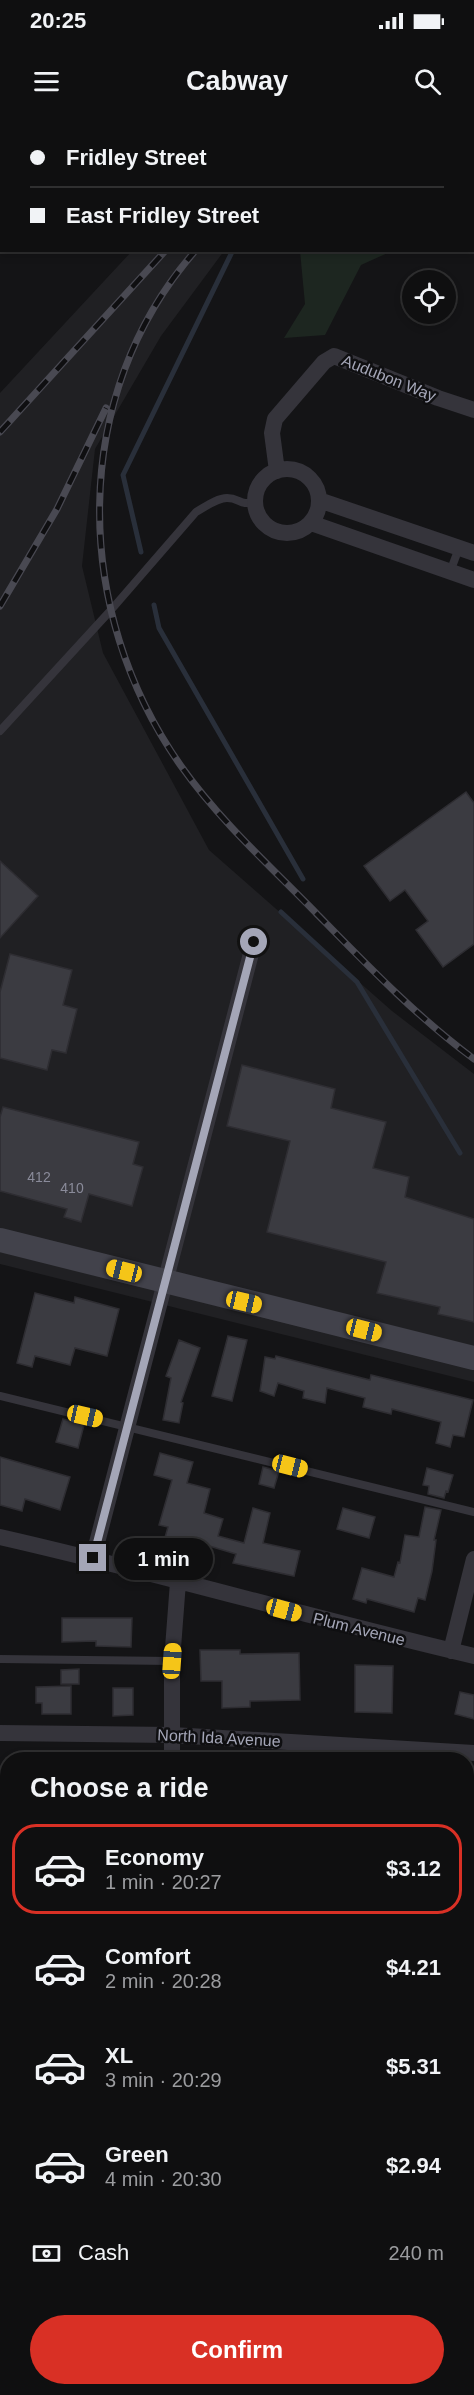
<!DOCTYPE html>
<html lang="en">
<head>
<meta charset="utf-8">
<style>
  body { margin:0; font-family:Helvetica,sans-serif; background:#1d1d1e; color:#f1f3f6; height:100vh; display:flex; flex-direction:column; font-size:22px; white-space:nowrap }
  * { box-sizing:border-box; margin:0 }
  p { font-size:20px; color:#9b9c9f }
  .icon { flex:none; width:33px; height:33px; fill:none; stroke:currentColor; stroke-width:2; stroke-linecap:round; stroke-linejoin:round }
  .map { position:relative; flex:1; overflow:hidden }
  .panel { position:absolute; left:0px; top:1632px; width:474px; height:644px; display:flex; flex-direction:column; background:#0f0f10; border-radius:24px 24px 0 0; box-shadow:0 3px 9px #0003,0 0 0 2px #2f2f30 }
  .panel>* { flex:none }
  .hud { position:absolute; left:0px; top:0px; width:474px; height:132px; box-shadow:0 3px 9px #0003,0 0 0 2px #2f2f30; display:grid; align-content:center; height:132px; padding:0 30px; background:#0f0f10 }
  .fabs { position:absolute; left:402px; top:150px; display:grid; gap:12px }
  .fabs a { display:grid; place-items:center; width:54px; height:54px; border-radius:50%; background:#0f0f10; box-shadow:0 3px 9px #0003,0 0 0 2px #2f2f30; font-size:30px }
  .end { position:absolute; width:27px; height:27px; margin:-14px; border:8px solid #a4a6b7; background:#111; box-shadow:0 0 0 3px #111 }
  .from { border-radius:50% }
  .bubble { position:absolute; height:42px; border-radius:21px; background:#0f0f10; box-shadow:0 3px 9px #0003,0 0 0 2px #2f2f30; font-size:20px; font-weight:600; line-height:42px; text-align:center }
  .car { position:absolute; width:18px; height:36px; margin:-18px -9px; border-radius:8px; box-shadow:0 0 4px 2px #0007; background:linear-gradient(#f5c518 24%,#345 0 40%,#f5c518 0 76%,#345 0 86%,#f5c518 0) }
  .hud b { display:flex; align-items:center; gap:21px; height:57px; font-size:22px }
  .hud b+b { border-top:2px solid #2f2f30 }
  .hud i { width:15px; height:15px; background:#f1f3f6 }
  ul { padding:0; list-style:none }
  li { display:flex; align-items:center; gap:18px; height:90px; margin:0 12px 9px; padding:0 18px; border:3px solid transparent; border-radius:24px }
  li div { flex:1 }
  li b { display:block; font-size:22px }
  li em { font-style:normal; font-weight:600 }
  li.current { border-color:#d93025 }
  li>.icon { width:54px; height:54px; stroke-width:1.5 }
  h2 { padding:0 30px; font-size:27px; line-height:72px }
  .pay { display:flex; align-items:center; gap:15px; height:66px; padding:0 30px; font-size:22px }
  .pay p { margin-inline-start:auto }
  .cta { display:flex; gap:12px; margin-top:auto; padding:12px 30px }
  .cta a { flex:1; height:69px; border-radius:36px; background:#d93025; color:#fff; font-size:24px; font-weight:600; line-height:69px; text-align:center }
  .status { display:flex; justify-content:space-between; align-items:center; height:42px; padding:0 30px; background:#0f0f10; direction:ltr }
  .status svg { height:16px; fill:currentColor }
  header { display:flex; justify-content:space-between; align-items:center; height:78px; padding:0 30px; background:#0f0f10; font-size:27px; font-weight:600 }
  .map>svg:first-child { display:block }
  .built { fill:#202023 }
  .green { fill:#1d2620 }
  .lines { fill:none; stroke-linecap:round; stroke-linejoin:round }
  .stream { stroke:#292f3a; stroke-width:5 }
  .building { fill:#3b3b41; stroke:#2e2d32; stroke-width:1.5 }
  .lane { stroke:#35343b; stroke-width:8 }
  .street { stroke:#35343b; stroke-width:16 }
  .secondary { stroke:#42424b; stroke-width:24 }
  .rail-casing { stroke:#494952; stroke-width:7 }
  .rail { stroke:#0f0f11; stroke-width:4.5; stroke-dasharray:14; stroke-linecap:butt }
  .route { stroke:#a4a6b7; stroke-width:8 }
  .labels { text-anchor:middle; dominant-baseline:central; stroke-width:5; stroke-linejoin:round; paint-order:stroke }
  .number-label { font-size:14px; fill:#8a8b9a }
  .street-label { font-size:16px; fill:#a4a6b7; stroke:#0f0f11 }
</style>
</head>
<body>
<div class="status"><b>20:25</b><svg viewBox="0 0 49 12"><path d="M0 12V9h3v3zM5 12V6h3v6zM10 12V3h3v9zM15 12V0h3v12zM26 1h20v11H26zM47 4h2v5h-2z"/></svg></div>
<header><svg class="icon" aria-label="menu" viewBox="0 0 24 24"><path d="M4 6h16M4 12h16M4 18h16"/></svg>Cabway<svg class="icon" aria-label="search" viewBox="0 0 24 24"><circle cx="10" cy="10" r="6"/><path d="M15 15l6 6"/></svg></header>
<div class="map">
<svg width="474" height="2275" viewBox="0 0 474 2275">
  <rect width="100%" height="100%" fill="#141416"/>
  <path class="built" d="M 132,131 L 224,131 L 161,216 L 95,329 L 82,446 L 103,533 L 209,730 L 392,891 L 474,954 L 474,1262 L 0,1144 L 0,273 Z"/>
  <path class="green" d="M 349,0 L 474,0 L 474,130 L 472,2 L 348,1 Z
    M 300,131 L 300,130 L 392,131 L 361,145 L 325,215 L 284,218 L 305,184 Z"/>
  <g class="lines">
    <path class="stream" d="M 141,0 L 142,2
      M 141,432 L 123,355 L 233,130
      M 154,485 L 159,508 L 303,759
      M 281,792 L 357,862 L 460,1033"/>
  </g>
  <path class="building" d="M 466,672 L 474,683 L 474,824 L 443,847 L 416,810 L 428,801 L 405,770 L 390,781 L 364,746 Z
    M 0,741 L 38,776 L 0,818 Z
    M 10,834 L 72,850 L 63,885 L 77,889 L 66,933 L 52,930 L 47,950 L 0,938 L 0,872 Z
    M 242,945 L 335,969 L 331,988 L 386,1002 L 373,1048 L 409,1057 L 405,1077 L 474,1099 L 474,1202 L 438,1194 L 440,1187 L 377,1173 L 386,1142 L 267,1112 L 290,1021 L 227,1006 Z
    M 3,987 L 139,1022 L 133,1044 L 143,1047 L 132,1086 L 89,1074 L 81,1102 L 64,1097 L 67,1089 L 0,1071 L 0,997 Z
    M 35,1173 L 74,1183 L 75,1177 L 119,1189 L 107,1236 L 75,1228 L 70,1245 L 35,1236 L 32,1247 L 17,1243 Z
    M 228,1216 L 247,1220 L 232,1281 L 212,1276 Z
    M 179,1220 L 200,1228 L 181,1282 L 183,1283 L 179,1303 L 163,1300 L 171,1258 L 166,1256 Z
    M 276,1236 L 370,1260 L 371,1255 L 473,1280 L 464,1317 L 453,1315 L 450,1327 L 436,1323 L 441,1302 L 392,1289 L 391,1294 L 363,1287 L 365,1278 L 327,1268 L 325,1283 L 303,1278 L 304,1271 L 278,1263 L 274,1276 L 260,1271 L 265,1237 L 275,1239 Z
    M 63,1299 L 84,1305 L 78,1328 L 56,1322 Z
    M 160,1333 L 193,1342 L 187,1363 L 210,1369 L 204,1393 L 223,1399 L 218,1416 L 244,1423 L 253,1388 L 270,1393 L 263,1423 L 300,1431 L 294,1456 L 233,1443 L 236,1434 L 196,1422 L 194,1429 L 164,1421 L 168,1407 L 159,1405 L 172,1360 L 154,1355 Z
    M 0,1337 L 70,1357 L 60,1390 L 25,1379 L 22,1391 L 0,1385 Z
    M 263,1347 L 279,1351 L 274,1368 L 259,1364 Z
    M 427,1348 L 453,1355 L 448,1372 L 446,1371 L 444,1378 L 428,1374 L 429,1366 L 423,1365 Z
    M 425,1387 L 441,1390 L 434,1420 L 436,1420 L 432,1451 L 425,1480 L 418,1478 L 414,1492 L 367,1479 L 366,1483 L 353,1479 L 362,1448 L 394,1457 L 398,1442 L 400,1443 L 405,1415 L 419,1417 Z
    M 343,1388 L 375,1397 L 369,1418 L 337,1409 Z
    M 62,1498 L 132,1498 L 131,1527 L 96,1526 L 96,1521 L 62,1522 Z
    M 200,1530 L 240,1530 L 240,1534 L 299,1533 L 300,1580 L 250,1581 L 250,1587 L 222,1588 L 222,1561 L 201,1561 Z
    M 355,1545 L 393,1546 L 392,1593 L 355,1592 Z
    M 79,1549 L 79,1564 L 61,1564 L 61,1550 Z
    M 71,1566 L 71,1594 L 42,1594 L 42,1583 L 36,1583 L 36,1567 Z
    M 113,1568 L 133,1568 L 133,1595 L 113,1596 Z
    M 460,1572 L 474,1575 L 474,1599 L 455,1594 Z"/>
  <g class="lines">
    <path class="lane" d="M 450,452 L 459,428
      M 0,611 L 111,490 L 196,392 C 205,387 217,378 227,378 C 240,378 240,386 255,382
      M 0,1276 L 474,1392
      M 0,1539 L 172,1541
      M 0,2162 L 8,2162
      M 466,2171 L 474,2171"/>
    <path class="street" d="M255 381a32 32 0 1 1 64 0a32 32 0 1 1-64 0Z
      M 277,351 L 272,313 L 275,299 L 324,242 L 334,236 L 438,278 L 474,290
      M 319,380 L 474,433
      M 311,403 L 474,460
      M 0,1417 C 159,1453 315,1499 474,1536
      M 93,1438 L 254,822
      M 451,1531 L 474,1439
      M 0,1613 L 172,1615 L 474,1633
      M 172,1640 L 172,1541 L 178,1462
      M 0,1797 L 8,1797
      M 178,2268 L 178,2275"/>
    <path class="secondary" d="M 0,1120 L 474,1238
      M 0,1985 L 8,1986
      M 466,1997 L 474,1997"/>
    <g class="rail-casing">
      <path id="rail" d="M 283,2 L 284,0
        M 196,130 C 68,275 72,492 181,646 C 220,701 270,746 316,793 C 367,845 416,896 474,939
        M 0,312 L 166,130
        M 0,486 L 57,389 L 106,288"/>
    </g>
    <use href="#rail" class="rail"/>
  </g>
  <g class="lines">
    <path class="route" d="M 93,1438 L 254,822"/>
  </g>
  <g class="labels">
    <g class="number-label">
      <text x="39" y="1057">412</text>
      <text x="72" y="1068">410</text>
    </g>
    <g class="street-label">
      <text transform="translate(389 258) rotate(22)">Audubon Way</text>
      <text transform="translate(359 1509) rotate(14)">Plum Avenue</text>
      <text transform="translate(219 1618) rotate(3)">North Ida Avenue</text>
    </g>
  </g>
</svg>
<div class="fabs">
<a><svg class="icon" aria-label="locate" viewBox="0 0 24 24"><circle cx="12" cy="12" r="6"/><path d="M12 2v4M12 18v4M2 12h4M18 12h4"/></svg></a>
</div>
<i class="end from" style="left:254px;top:822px"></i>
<i class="end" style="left:93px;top:1438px"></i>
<div class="bubble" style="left:114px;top:1418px;width:99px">1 min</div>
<i class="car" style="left:124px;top:1151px;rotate:284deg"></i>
<i class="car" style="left:244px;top:1182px;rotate:103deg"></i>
<i class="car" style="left:364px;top:1210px;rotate:104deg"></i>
<i class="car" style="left:85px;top:1296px;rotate:103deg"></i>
<i class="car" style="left:290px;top:1346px;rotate:104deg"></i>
<i class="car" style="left:284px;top:1490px;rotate:105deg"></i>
<i class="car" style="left:172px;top:1541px;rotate:4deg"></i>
<div class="hud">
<b><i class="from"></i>Fridley Street</b>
<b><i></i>East Fridley Street</b>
</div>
<section class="panel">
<h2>Choose a ride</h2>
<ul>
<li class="current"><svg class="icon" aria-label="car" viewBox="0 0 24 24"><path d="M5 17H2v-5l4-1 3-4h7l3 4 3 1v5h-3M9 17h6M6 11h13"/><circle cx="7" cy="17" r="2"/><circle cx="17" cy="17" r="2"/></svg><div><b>Economy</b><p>1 min · 20:27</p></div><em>$3.12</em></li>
<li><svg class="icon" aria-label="car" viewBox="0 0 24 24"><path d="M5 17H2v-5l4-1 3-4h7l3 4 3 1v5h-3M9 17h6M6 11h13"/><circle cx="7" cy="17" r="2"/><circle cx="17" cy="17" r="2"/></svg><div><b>Comfort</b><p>2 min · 20:28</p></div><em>$4.21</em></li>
<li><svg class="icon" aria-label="car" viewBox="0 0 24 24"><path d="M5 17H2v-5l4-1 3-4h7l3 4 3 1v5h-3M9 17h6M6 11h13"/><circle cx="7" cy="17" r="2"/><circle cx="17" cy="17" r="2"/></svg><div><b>XL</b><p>3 min · 20:29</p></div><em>$5.31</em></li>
<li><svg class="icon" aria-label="car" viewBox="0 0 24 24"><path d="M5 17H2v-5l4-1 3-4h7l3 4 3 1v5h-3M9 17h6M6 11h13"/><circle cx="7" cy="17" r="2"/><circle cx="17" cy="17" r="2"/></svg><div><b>Green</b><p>4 min · 20:30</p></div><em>$2.94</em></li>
</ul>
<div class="pay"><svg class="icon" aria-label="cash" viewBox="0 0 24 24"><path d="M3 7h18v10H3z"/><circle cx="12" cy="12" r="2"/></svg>Cash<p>240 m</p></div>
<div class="cta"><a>Confirm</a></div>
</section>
</div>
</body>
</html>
